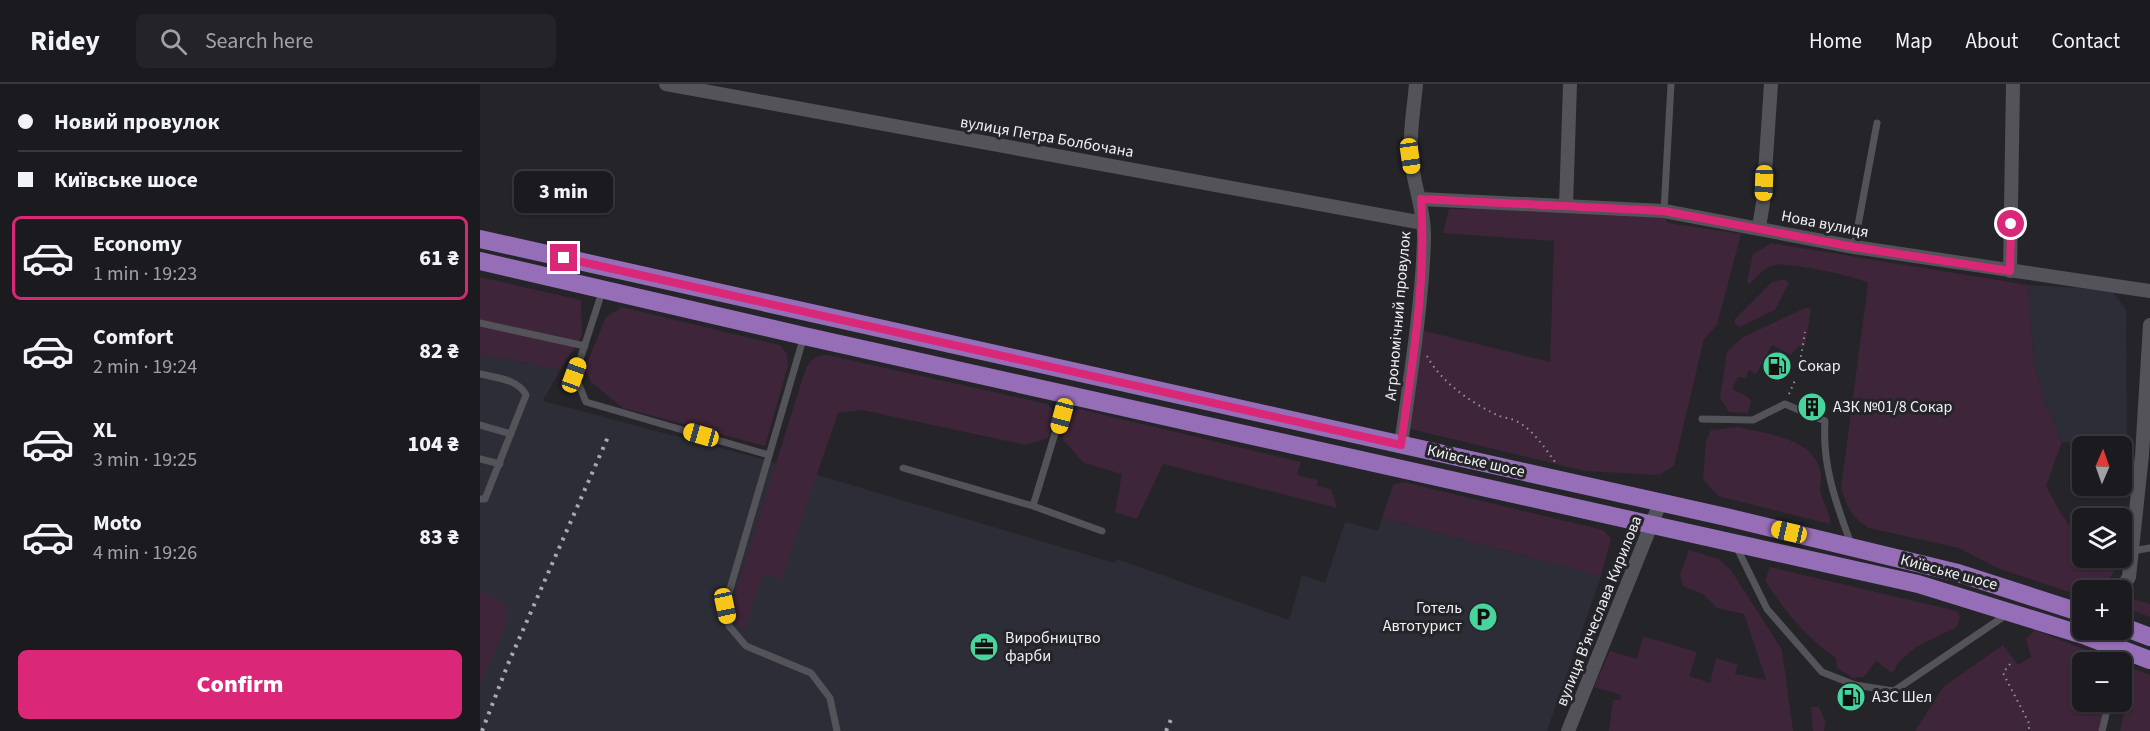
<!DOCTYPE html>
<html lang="en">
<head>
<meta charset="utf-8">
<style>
  body { margin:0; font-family:"Source Sans 3",sans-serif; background:#242428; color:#f1f3f6; height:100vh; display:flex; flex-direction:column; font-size:22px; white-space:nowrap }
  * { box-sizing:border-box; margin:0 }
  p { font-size:20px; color:#a0a1a4 }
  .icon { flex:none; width:33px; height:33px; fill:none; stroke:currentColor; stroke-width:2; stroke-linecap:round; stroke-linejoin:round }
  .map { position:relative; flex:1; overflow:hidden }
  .panel { display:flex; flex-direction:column; background:#1b1b1f; width:480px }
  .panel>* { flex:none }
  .guide { display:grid; align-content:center; height:132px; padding:0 18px; background:#1b1b1f }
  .needle { width:39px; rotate:2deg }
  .buttons { position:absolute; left:1592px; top:352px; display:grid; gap:12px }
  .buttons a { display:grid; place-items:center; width:60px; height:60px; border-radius:9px; background:#1b1b1f; box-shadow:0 2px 4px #0004,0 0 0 2px #39393d; font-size:30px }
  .end { position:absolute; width:27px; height:27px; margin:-14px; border:8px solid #db2777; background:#fff; box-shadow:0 0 0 3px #fff }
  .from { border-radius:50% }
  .bubble { position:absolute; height:42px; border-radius:9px; background:#1b1b1f; box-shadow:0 2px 4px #0004,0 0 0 2px #39393d; font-size:20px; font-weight:800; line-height:42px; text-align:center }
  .car { position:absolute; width:18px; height:36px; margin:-18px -9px; border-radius:8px; box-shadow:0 0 4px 2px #0007; background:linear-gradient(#f5c518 24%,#345 0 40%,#f5c518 0 76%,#345 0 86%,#f5c518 0) }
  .guide b { display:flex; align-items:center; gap:21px; height:57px; font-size:22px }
  .guide b+b { border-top:2px solid #39393d }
  .guide i { width:15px; height:15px; background:#f1f3f6 }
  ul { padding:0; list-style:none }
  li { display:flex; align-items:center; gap:18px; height:84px; margin:0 12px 9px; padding:0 6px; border:3px solid transparent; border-radius:9px }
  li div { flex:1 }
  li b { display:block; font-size:22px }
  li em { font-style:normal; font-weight:800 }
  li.on { border-color:#db2777 }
  li>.icon { width:54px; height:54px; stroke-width:1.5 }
  .action { display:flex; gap:12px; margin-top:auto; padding:12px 18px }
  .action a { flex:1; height:69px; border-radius:9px; background:#db2777; color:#fff; font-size:24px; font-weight:800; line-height:69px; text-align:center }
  header { display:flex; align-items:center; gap:36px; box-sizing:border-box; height:84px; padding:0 30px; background:#1b1b1f; border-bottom:2px solid #39393d }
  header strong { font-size:28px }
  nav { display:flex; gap:33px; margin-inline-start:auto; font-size:21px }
  .search { width:420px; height:54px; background:#242428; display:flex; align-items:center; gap:15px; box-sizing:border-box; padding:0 21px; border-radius:9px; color:#a0a1a4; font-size:22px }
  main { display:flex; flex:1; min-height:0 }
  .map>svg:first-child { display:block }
  .built { fill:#2d2d38 }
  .green { fill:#3e253a }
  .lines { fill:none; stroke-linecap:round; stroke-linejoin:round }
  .path { stroke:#949498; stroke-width:2; stroke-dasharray:1.5 4.5; stroke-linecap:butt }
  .lane { stroke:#535359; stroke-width:7 }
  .street { stroke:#535359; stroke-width:14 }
  .primary { stroke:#966eb8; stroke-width:18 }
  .rail { stroke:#a9a9ad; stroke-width:4; stroke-dasharray:3 6; stroke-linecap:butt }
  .route { stroke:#db2777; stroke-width:8 }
  .labels { text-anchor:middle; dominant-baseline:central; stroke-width:6; stroke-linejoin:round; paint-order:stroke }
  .street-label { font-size:16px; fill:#eff0f3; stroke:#242429 }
  .poi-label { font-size:16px; fill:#eff0f3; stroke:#242429; text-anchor:start }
</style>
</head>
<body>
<header>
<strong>Ridey</strong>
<div class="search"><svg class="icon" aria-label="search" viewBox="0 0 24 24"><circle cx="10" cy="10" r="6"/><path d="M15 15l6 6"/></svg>Search here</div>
<nav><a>Home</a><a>Map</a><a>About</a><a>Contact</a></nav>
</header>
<main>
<section class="panel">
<div class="guide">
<b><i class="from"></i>Новий провулок</b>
<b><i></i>Київське шосе</b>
</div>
<ul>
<li class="on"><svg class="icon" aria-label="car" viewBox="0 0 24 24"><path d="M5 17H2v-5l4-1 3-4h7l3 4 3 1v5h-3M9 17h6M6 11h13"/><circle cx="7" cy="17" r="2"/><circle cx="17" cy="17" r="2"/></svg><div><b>Economy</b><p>1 min · 19:23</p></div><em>61 ₴</em></li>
<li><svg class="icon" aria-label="car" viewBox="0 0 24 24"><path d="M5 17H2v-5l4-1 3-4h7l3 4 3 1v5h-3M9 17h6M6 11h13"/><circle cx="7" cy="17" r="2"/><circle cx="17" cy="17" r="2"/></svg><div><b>Comfort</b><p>2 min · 19:24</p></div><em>82 ₴</em></li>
<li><svg class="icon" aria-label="car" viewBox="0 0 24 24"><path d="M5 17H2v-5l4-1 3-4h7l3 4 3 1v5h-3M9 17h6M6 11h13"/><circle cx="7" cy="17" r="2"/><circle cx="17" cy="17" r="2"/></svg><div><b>XL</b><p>3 min · 19:25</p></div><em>104 ₴</em></li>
<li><svg class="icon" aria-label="car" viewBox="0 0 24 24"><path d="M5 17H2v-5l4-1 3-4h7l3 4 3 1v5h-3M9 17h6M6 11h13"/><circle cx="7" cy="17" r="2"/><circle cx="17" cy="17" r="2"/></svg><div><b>Moto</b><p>4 min · 19:26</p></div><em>83 ₴</em></li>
</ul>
<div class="action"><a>Confirm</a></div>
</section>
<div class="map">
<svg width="1670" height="647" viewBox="0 0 1670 647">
  <rect width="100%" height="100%" fill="#242429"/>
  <path class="built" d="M 1548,201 L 1632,206 L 1646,226 L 1647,361 L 1582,358 L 1564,317 L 1554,280 Z
    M 0,270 L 80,286 L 63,317 L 286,376 L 635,479 L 637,475 L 809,536 L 822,491 L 845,499 L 865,438 L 898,447 L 902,434 L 1121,492 L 1067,647 L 0,647 Z"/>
  <path class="green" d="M 969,125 L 1088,125 L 1183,131 L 1188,139 L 1261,150 L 1237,241 L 1224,255 L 1194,382 L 1179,391 L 1105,387 L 930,345 L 941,246 L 1070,278 L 1074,157 L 963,149 Z
    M 1291,159 L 1548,201 L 1554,280 L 1564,317 L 1582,358 L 1566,402 L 1580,428 L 1602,459 L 1602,474 L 1622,474 L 1639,479 L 1623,506 L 1589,508 L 1517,484 L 1479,464 L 1389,444 C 1372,434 1367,423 1361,404 L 1388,199 C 1374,192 1309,178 1295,181 C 1283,184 1278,193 1269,200 L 1267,197 L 1273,170 Z
    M 0,193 L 101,216 L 102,252 L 80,286 L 0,270 Z
    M 1304,195 L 1309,199 L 1295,226 L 1259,243 L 1255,240 L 1255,235 L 1292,198 Z
    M 142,223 L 300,261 L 307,270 L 308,282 L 285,362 L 143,324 L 111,298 L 105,284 L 126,233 Z
    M 1325,224 L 1331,225 L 1325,263 L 1318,262 L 1311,271 L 1292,261 L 1276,290 L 1269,286 L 1265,294 L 1258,293 L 1252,305 L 1268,313 L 1271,317 L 1268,329 L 1249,328 L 1240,314 L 1247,268 L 1263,253 Z
    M 347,271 L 568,320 L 575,330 L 568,354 L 546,361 L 382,326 L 358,329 L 301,496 L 283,490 L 266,542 L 260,545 L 252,529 L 257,504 L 322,296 C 327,281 330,272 347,271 Z
    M 599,325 L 821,378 L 817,391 L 838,396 L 837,402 L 851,405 L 857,424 L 683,380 L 657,435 L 635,428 L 642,390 L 604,379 L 582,355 L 591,331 Z
    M 1258,343 C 1286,350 1337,354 1341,391 C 1342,396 1340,400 1340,405 C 1341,418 1351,427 1350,440 L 1238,412 L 1223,395 L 1226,357 L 1231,346 Z
    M 923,398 L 1123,446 L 1131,454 L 1121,492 L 902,434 L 913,401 Z
    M 1209,466 L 1239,475 L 1251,486 L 1302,566 L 1313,647 L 1129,647 L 1133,616 L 1140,616 L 1141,611 L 1114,603 L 1130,567 L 1157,575 L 1163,552 L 1217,568 L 1209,592 L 1230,599 L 1236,574 L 1258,581 L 1255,590 L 1286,596 L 1264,530 L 1237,524 L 1224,511 L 1203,502 L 1200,490 Z
    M 1290,483 L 1477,527 L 1480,533 L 1477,543 L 1436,563 L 1419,578 L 1412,589 L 1396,577 L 1384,593 L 1373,594 L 1357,584 L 1356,574 C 1326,553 1304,527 1285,496 Z
    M 0,507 L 26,520 L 27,538 L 0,601 Z
    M 1649,514 L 1670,520 L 1670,533 L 1646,524 L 1644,516 Z
    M 1555,546 L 1639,579 L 1602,579 L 1602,618 L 1625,618 L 1623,647 L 1435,647 L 1463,603 L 1523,561 L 1538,581 L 1551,573 L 1546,554 Z
    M 1641,580 L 1670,591 L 1670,647 L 1640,647 L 1645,625 L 1638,618 L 1641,618 Z
    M 1331,623 L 1339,623 L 1346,638 L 1344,647 L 1333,647 Z"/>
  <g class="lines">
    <path class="path" d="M 947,272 C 961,298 990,318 1017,331 C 1023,334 1032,334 1038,338 C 1053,346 1065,364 1075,378
      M 1324,278 L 1321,272 L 1325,248
      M 1309,310 L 1316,294
      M 1530,580 L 1523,589 L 1549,639 L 1549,647"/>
    <path class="lane" d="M 1184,127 L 1191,0
      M 1374,163 L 1397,39
      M 122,208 L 95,291 L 106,318 L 289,371
      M 0,239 L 105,262
      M 324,252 L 245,522 L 249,542 L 266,562 L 331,589 L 350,614 L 357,647
      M 0,290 C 17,294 38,295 46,311 L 5,415 L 0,415
      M 1222,335 L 1273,336 L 1305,320 L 1345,337 C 1342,382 1356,419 1371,460
      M 0,341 L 31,350
      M 0,375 L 20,380
      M 423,384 L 553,422 L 622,447
      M 553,422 L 586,313
      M 1256,462 L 1287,525 L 1342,588 L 1375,601 L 1414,607 L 1526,531
      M 1652,467 L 1670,464
      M 1622,647 L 1629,618"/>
    <path class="street" d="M 186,0 L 943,139
      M 941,115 L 1184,127 L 1374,163 L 1670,207
      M 1086,122 L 1090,0
      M 1279,143 L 1283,119 L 1291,0
      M 1530,187 L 1533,0
      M 921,361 C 930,293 942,223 944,155 C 945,126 933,101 931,73 C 929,50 934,24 936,0
      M 1640,507 L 1649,493 L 1662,371 L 1670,241
      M 1088,647 L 1180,419"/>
    <path class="primary" d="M 0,155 L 1246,433 L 1478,489 L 1602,529
      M 0,177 L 324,252 L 1438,500 L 1606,552 L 1670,576
      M 1641,542 L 1670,553"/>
    <path class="rail" d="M 2,647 L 28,580 L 128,353
      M 686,647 L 692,633"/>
  </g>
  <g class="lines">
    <path class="route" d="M 84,174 L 921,361 C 932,279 947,197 941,115 L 1184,127 L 1374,163 L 1530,187 L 1531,140"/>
  </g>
  <defs>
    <g id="fuel-disc" transform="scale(1.5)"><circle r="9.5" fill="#47d49d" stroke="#242429"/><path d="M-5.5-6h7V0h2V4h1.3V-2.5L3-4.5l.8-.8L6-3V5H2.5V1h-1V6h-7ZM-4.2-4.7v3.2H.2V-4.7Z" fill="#111"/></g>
    <g id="building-disc" transform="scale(1.5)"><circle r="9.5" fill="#47d49d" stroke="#242429"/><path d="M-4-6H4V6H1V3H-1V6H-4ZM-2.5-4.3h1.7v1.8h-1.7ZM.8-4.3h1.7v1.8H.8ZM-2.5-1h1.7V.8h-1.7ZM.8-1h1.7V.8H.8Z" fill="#111"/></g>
    <g id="parking-disc" transform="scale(1.5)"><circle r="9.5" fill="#47d49d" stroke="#242429"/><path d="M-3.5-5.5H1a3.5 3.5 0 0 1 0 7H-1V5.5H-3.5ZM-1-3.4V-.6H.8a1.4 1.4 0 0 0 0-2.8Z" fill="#111"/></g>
    <g id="office-disc" transform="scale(1.5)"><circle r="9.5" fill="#47d49d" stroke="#242429"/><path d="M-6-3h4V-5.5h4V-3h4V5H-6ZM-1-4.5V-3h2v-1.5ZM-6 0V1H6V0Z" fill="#111"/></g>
  </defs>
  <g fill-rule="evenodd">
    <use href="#fuel-disc" x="1297" y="282"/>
    <use href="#building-disc" x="1332" y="323"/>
    <use href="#parking-disc" x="1003" y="533"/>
    <use href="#office-disc" x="504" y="563"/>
    <use href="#fuel-disc" x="1371" y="613"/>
  </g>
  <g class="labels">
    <g class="street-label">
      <text transform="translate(567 53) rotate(10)">вулиця Петра Болбочана</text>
      <text transform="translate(1345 140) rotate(11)">Нова вулиця</text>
      <text transform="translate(918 232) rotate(-85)">Агрономічний провулок</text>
      <text transform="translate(996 377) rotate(13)">Київське шосе</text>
      <text transform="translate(1469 488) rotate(15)">Київське шосе</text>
      <text transform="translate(1119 527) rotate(-68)">вулиця Вʼячеслава Кирилова</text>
    </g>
    <g class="poi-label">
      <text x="1318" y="282">Сокар</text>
      <text x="1353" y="323">АЗК №01/8 Сокар</text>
      <text x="982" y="524" text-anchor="end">Готель<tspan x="982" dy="18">Автотурист</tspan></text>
      <text x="525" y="554">Виробництво<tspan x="525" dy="18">фарби</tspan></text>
      <text x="1392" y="613">АЗС Шел</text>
    </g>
  </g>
</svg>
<div class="buttons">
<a><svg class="needle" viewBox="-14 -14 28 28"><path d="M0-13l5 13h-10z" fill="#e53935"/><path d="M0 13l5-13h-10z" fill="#a0a1a4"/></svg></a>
<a><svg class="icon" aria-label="layers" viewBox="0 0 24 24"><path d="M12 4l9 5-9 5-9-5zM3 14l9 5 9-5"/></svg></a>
<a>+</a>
<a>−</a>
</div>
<i class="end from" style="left:1531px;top:140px"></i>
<i class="end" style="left:84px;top:174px"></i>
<div class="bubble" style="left:34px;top:87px;width:99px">3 min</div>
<i class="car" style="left:930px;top:72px;rotate:172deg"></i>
<i class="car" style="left:1284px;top:99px;rotate:182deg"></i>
<i class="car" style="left:94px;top:291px;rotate:20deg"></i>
<i class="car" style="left:582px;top:332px;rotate:195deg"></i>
<i class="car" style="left:221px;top:351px;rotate:286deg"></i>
<i class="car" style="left:1309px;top:448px;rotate:283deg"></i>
<i class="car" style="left:245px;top:522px;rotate:168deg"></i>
</div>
</main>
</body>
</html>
